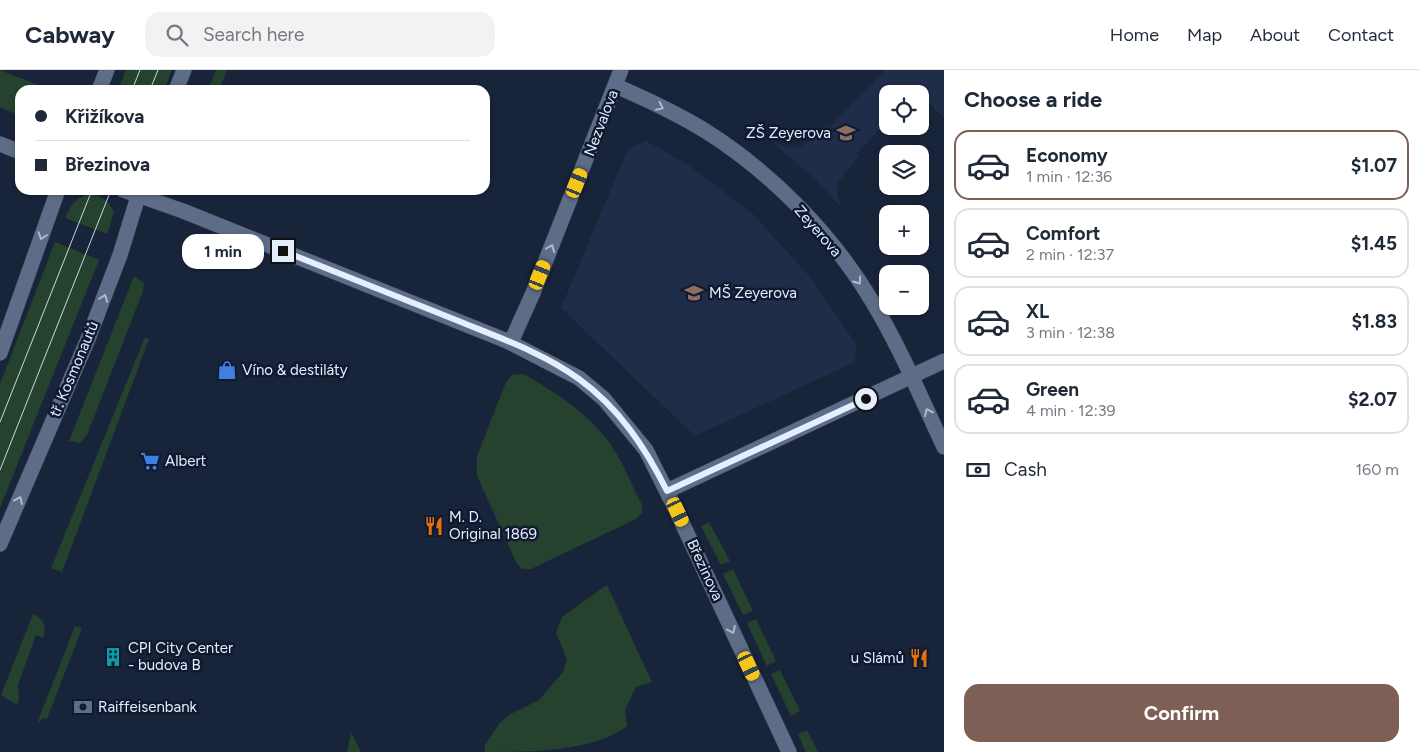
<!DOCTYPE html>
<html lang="en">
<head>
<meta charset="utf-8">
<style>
  body { margin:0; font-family:Figtree,sans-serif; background:#f2f2f3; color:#1f2937; height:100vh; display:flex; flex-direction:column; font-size:19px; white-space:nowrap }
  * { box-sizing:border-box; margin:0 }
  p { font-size:16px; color:#747a83 }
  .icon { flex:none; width:28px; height:28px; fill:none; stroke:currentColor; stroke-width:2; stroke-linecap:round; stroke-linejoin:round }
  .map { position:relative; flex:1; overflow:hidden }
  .sheet { display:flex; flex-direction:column; background:#fff; width:475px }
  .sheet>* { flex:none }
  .guide { position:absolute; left:15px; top:15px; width:475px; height:110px; border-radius:15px; box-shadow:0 1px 4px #0004; display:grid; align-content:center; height:110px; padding:0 20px; background:#fff }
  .fabs { position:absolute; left:879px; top:15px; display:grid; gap:10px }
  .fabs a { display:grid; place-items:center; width:50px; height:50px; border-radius:10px; background:#fff; box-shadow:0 1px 4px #0004; font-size:25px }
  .end { position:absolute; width:22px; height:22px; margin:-11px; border:6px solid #e5eefd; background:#111; box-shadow:0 0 0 2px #111 }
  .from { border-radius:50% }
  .bubble { position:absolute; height:35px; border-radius:15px; background:#fff; box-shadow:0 1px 4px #0004; font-size:16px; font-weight:700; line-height:35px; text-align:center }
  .car { position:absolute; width:15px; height:30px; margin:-15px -8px; border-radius:6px; box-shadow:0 0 4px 1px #0007; background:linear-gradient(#f5c518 24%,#345 0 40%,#f5c518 0 76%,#345 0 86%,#f5c518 0) }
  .guide b { display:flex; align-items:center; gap:18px; height:48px; font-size:19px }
  .guide b+b { border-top:1px solid #e0e1e3 }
  .guide i { width:12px; height:12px; background:#1f2937 }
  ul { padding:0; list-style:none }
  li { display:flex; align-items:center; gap:15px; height:70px; margin:0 10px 8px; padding:0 10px; border:2px solid #e0e1e3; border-radius:15px }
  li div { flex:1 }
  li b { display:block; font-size:19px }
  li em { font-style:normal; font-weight:700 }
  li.active { border-color:#7d5f55 }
  li>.icon { width:45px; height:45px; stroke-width:1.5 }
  h2 { padding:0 20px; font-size:22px; line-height:60px }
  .pay { display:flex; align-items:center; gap:12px; height:55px; padding:0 20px; font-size:19px }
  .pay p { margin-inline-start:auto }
  .cta { display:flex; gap:10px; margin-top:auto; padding:10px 20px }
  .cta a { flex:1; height:58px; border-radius:15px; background:#7d5f55; color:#fff; font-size:20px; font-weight:700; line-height:58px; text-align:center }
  header { display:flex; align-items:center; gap:30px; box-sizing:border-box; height:70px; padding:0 25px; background:#fff; border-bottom:1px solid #e0e1e3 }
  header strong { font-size:24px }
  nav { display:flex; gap:28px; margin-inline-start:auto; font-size:18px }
  .search { width:350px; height:45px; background:#f2f2f3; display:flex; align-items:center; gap:12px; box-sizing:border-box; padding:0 18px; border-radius:15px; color:#747a83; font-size:19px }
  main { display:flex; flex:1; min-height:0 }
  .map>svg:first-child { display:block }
  .built { fill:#1f2d49 }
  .green { fill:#25422f }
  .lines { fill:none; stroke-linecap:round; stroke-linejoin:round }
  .street-casing { stroke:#363e51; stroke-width:16 }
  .secondary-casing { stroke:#363e51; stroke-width:16 }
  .street { stroke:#5e6d87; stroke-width:15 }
  .secondary { stroke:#5e6d87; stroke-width:15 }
  .tram { stroke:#cbd4e4; stroke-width:1 }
  .oneway { stroke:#afbace }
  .route { stroke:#e5eefd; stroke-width:6 }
  .labels { text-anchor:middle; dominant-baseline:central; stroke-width:5; stroke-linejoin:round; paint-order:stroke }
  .street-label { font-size:15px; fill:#e5eefd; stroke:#0f1a30 }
  .poi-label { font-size:15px; fill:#e5eefd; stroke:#0f1a30; text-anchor:start }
</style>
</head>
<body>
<header>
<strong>Cabway</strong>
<div class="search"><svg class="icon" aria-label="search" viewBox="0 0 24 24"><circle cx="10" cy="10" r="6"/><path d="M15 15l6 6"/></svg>Search here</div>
<nav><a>Home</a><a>Map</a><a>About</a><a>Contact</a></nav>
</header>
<main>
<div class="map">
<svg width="944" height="682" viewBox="0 0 944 682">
  <rect width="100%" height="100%" fill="#18243a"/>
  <path class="built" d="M 885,0 L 944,0 L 944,48 L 917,22 L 888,24 L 887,52 L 857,83 L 859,86 L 838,112 L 837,127 L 843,139 L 813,107 L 772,72 L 790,78 L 799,77 L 811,70 L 826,54 L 829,57 Z
    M 646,71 L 690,96 L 753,144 L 810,207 L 856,274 L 855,292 L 695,366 L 561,238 L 628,79 Z"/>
  <path class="green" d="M 0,0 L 43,17 L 42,20 L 20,20 L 20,46 L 0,37 Z
    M 126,0 L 172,0 L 164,20 L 118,20 Z
    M 216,0 L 227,0 L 219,20 L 208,20 Z
    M 91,124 C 102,126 109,131 114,142 L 107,164 L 65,148 C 70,135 76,127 91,124 Z
    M 55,172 L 99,190 L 0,438 L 0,314 Z
    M 134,206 L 144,213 L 143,221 L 87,365 L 80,373 L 69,371 Z
    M 145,267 L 149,269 L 62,502 L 51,498 Z
    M 523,304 C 555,321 598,350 616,383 C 626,399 633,418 642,435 L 642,443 L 636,449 L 531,499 L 522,499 L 516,492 L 477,406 L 477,386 L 506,312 L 512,305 Z
    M 709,452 L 730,491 L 721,495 L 701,456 Z
    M 733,499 L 753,541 L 743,545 L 723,504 Z
    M 607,515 L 652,612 L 636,617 L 625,640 L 627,656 C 594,682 529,682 485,682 L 485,675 L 499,654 L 509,645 L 539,630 L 563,602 L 567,589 L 556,563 L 562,547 Z
    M 33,544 C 44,549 47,557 43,568 L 36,565 L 18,615 L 19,629 L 17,635 L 1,625 Z
    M 756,549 L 776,591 L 767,596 L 747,553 Z
    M 75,556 L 82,558 L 47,649 L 42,648 L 40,652 L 38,651 Z
    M 780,600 L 800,641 L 791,646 L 771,604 Z
    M 807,660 L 818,682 L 806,682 L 798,664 Z
    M 351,662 L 361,682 L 347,682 Z"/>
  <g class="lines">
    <g class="street-casing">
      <path id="street" d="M 616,16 C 646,29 676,43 704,60 C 771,102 831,163 872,231 C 900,277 921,328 944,377
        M 0,74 L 20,82
        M 123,120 L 183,141 L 507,271 L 579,308 L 604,329 L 646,380 L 677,442 L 789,682
        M 511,272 L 533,223 L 621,0
        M 667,421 L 944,291"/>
    </g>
    <g class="secondary-casing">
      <path id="secondary" d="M 99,20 L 107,0
        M 176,20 L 184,0
        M 0,283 L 58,120
        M 0,474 L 88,269 L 120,185 L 140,120"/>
    </g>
    <use href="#street" class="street"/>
    <use href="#secondary" class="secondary"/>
    <path class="tram" d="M 132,20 L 140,0
      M 150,20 L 158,0
      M 0,352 L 92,120
      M 0,400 L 111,120"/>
  </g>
  <defs><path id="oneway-chevron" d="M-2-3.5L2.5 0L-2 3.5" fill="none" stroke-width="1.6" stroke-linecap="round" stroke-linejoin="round" transform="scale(1.25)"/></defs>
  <g class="oneway">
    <use href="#oneway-chevron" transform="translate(660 37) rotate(26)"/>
    <use href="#oneway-chevron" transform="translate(42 166) rotate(109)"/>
    <use href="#oneway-chevron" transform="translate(551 178) rotate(-68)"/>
    <use href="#oneway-chevron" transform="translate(858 211) rotate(55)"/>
    <use href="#oneway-chevron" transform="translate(104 228) rotate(-69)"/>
    <use href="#oneway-chevron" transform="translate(928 342) rotate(-115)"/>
    <use href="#oneway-chevron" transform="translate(19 430) rotate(-67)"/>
    <use href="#oneway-chevron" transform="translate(732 560) rotate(65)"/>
  </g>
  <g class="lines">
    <path class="route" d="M 283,181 C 341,204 398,227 456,250 C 497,267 542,282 579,309 C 619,338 645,377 667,421 L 866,329"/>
  </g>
  <defs>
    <g id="school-bare" transform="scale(1.5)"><path d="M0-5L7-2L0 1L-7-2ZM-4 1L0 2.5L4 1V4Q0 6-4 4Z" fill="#8d6e63" stroke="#0f1a30" stroke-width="2.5" paint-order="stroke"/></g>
    <g id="shop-bare" transform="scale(1.5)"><path d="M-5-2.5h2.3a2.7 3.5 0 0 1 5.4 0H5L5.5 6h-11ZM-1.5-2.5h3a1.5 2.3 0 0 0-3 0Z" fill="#3f7fe0" stroke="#0f1a30" stroke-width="2.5" paint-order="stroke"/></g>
    <g id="supermarket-bare" transform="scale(1.5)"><path d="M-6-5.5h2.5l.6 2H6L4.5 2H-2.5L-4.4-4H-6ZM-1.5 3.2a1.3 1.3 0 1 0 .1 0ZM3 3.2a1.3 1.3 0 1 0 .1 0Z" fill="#3f7fe0" stroke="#0f1a30" stroke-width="2.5" paint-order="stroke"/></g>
    <g id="restaurant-bare" transform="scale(1.5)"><path d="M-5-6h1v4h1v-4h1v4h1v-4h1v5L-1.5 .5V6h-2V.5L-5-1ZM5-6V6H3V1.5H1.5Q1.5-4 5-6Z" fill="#e8710a" stroke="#0f1a30" stroke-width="2.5" paint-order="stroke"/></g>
    <g id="building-bare" transform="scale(1.5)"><path d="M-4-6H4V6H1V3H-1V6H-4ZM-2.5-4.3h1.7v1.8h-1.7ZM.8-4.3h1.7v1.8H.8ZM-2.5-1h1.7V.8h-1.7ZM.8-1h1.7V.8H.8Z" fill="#0f9aa8" stroke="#0f1a30" stroke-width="2.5" paint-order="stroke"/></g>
    <g id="bank-bare" transform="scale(1.5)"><path d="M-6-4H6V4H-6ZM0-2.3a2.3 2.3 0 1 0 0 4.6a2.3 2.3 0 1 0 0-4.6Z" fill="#5c6f8a" stroke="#0f1a30" stroke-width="2.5" paint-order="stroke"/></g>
  </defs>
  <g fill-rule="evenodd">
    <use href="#school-bare" x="846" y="63"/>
    <use href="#school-bare" x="694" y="223"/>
    <use href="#shop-bare" x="227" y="300"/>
    <use href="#supermarket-bare" x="150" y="391"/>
    <use href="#restaurant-bare" x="434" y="456"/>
    <use href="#building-bare" x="113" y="587"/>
    <use href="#restaurant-bare" x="919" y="588"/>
    <use href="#bank-bare" x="83" y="637"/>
  </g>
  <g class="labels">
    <g class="street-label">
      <text transform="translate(601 53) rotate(-69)">Nezvalova</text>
      <text transform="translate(818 161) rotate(49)">Zeyerova</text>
      <text transform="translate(74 299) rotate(-67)">tř. Kosmonautů</text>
      <text transform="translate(705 500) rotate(65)">Březinova</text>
    </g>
    <g class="poi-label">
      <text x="831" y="63" text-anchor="end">ZŠ Zeyerova</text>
      <text x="709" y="223">MŠ Zeyerova</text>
      <text x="242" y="300">Víno &amp; destiláty</text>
      <text x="165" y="391">Albert</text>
      <text x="449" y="447">M. D.<tspan x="449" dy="17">Original 1869</tspan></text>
      <text x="128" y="578">CPI City Center<tspan x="128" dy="17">- budova B</tspan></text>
      <text x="904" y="588" text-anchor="end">u Slámů</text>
      <text x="98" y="637">Raiffeisenbank</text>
    </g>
  </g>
</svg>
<div class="fabs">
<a><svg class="icon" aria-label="locate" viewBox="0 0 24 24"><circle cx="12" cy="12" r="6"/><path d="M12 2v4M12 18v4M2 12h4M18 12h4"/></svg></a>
<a><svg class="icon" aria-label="layers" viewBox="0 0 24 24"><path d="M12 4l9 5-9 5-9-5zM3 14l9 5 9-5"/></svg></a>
<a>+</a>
<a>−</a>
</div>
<i class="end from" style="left:866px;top:329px"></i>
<i class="end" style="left:283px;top:181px"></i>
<div class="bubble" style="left:182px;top:164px;width:82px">1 min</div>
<i class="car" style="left:577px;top:113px;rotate:22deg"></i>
<i class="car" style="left:540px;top:205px;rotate:22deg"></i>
<i class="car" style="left:678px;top:442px;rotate:155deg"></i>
<i class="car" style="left:749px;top:596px;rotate:155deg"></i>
<div class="guide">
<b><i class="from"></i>Křižíkova</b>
<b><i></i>Březinova</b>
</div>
</div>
<section class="sheet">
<h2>Choose a ride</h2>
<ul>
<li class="active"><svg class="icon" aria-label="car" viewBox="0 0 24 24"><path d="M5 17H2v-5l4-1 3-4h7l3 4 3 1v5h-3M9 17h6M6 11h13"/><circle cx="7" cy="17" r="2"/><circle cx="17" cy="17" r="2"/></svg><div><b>Economy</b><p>1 min · 12:36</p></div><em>$1.07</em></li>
<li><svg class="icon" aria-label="car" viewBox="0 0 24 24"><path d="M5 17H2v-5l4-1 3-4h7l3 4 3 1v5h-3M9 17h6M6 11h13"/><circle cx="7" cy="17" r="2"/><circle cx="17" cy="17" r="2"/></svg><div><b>Comfort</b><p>2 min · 12:37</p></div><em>$1.45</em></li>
<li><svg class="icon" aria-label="car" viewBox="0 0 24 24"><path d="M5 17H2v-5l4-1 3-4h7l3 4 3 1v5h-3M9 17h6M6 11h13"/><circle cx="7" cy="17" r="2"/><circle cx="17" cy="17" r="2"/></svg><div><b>XL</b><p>3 min · 12:38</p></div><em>$1.83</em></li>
<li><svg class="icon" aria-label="car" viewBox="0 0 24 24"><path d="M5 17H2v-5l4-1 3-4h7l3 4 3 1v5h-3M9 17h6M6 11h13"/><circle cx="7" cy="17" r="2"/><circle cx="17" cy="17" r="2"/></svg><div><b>Green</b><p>4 min · 12:39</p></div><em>$2.07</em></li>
</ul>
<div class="pay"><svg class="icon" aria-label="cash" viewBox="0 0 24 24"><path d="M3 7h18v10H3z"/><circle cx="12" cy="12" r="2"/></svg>Cash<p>160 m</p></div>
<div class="cta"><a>Confirm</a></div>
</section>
</main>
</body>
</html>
